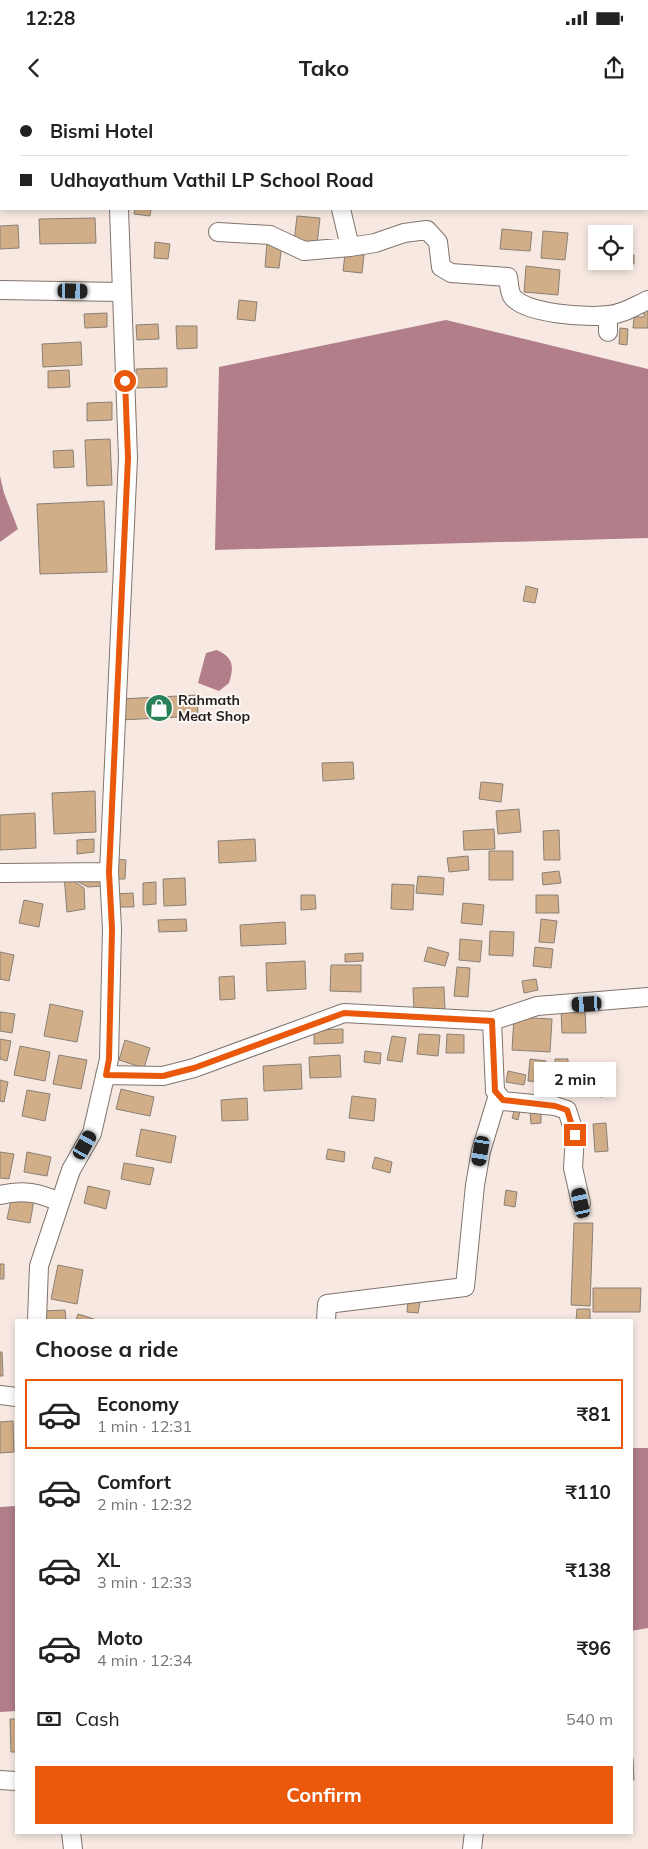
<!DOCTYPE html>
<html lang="en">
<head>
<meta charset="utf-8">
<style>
  body { margin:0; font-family:Mulish,sans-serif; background:#f2f2f2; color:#222; height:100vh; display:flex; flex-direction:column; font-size:19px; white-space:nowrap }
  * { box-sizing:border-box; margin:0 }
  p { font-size:16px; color:#767676 }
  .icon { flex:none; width:28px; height:28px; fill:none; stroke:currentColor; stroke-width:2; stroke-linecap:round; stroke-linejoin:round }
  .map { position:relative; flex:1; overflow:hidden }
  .details { position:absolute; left:15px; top:1219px; width:618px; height:515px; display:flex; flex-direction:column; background:#fff; border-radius:0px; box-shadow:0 2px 8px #0003 }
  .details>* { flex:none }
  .guide { position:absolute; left:0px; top:0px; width:649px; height:110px; box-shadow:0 2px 8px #0003; display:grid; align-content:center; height:110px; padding:0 20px; background:#fff }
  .buttons { position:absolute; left:588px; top:125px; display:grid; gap:10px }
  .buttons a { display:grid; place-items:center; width:45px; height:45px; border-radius:0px; background:#fff; box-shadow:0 2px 8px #0003; font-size:25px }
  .end { position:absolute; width:22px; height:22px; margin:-11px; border:6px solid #ea580c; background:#fff; box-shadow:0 0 0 2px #fff }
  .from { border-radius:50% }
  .bubble { position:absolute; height:35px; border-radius:0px; background:#fff; box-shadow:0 2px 8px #0003; font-size:16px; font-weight:700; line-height:35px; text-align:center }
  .car { position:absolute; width:15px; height:30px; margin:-15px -8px; border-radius:6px; box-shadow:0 0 4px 1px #0007; background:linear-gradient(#222 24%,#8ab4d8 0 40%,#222 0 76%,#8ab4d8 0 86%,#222 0) }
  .guide b { display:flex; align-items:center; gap:18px; height:48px; font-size:19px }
  .guide b+b { border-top:1px solid #e0e0e0 }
  .guide i { width:12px; height:12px; background:#222 }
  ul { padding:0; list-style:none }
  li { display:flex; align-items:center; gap:15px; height:70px; margin:0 10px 8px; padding:0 10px; border:2px solid transparent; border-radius:0px }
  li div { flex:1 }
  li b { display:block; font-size:19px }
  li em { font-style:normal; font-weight:700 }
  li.current { border-color:#ea580c }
  li>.icon { width:45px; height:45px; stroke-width:1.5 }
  h2 { padding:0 20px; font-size:22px; line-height:60px }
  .pay { display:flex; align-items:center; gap:12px; height:55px; padding:0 20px; font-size:19px }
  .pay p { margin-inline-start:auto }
  .primary-button { display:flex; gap:10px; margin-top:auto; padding:10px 20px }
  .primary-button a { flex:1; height:58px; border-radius:0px; background:#ea580c; color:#fff; font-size:20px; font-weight:700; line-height:58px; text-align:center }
  .status { display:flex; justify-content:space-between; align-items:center; height:35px; padding:0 25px; background:#fff; direction:ltr }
  .status svg { height:14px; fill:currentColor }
  header { display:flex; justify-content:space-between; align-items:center; height:65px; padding:0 20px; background:#fff; font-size:22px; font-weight:700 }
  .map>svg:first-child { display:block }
  .water { fill:#b17e8a }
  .building { fill:#d1ae87; stroke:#898076 }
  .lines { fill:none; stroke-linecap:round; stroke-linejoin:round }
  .minor-casing { stroke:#80746e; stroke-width:20 }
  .minor { stroke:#fff; stroke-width:18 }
  .route { stroke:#ea580c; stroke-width:6 }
  .labels { text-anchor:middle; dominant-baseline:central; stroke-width:4; stroke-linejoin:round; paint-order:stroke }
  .poi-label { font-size:14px; font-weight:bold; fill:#221d1a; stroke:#fef8f5; text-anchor:start }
</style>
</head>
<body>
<div class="status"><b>12:28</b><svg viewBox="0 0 49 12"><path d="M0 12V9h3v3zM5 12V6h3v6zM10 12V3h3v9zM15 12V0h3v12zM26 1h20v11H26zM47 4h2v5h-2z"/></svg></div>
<header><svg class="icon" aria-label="back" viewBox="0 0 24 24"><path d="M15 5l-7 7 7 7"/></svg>Tako<svg class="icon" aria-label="share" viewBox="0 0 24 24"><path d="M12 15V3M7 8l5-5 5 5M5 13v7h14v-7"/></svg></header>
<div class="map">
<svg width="648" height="1749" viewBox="0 0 648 1749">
  <rect width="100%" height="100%" fill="#f7e9e2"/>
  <path class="water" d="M 446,220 L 648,269 L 648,438 L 215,450 L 219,267 Z
    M 0,376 L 4,393 L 18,429 L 0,442 Z
    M 217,550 C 234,558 234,567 229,583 L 219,591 L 198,583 L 206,553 Z
    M 631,1348 L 648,1348 L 648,1528 L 631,1531 Z
    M 16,1406 L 16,1611 L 0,1612 L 0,1407 Z"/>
  <path class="building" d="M 380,0 L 413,0 L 379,1 Z
    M 135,109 L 151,109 L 150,116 L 134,114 Z
    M 297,116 L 320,118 L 317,144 L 294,142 Z
    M 95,118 L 96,143 L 40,144 L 39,119 Z
    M 18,125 L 19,148 L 0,149 L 0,126 Z
    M 502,129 L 532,132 L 530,151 L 500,149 Z
    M 543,131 L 568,133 L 565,160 L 541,158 Z
    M 155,142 L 170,144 L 168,159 L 154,158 Z
    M 267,142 L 282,144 L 279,168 L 265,167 Z
    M 345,154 L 364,155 L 362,173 L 343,171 Z
    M 624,154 L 634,155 L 634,164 L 616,164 L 617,161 L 624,161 Z
    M 526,166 L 560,170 L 558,195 L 524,192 Z
    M 239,200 L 257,202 L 255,221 L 237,219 Z
    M 644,208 L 648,208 L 648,228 L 633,228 L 634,217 L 644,217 Z
    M 107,213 L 107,227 L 85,228 L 84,214 Z
    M 158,224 L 159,239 L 137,240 L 136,225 Z
    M 176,226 L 197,226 L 197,248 L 177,249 Z
    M 620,228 L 628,229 L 627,245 L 619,244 Z
    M 81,242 L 82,265 L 43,267 L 42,244 Z
    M 167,268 L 167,287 L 136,288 L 136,269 Z
    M 69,270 L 70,287 L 48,288 L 48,271 Z
    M 112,302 L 112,320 L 87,321 L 87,303 Z
    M 110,339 L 112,385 L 87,386 L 85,340 Z
    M 73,350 L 74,367 L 54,368 L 53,351 Z
    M 104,401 L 107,472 L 40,474 L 37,404 Z
    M 526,486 L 538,489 L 535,503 L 523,501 Z
    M 197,595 L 198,616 L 121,620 L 120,599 Z
    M 353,662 L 354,679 L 323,681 L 322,663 Z
    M 481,682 L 503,684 L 501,702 L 479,699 Z
    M 95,691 L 96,732 L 54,734 L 52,693 Z
    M 519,709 L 521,732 L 498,734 L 496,711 Z
    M 35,713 L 36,748 L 0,750 L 0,715 Z
    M 494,729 L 495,749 L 464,750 L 463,731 Z
    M 559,730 L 560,760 L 544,760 L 543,731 Z
    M 94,739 L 94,752 L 77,754 L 77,740 Z
    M 255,739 L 256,761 L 219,763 L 218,741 Z
    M 489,751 L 513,751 L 513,780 L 489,780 Z
    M 468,756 L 469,770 L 449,772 L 447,758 Z
    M 117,759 L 126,760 L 125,779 L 116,779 Z
    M 559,771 L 561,783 L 543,785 L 542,773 Z
    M 106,774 L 102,786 L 88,787 L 64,775 Z
    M 64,775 L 84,788 L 85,809 L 67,812 Z
    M 418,776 L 444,778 L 443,795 L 416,793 Z
    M 185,778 L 186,805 L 164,806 L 163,779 Z
    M 156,782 L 156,804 L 143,805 L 143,783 Z
    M 392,784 L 414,785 L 413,810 L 391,809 Z
    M 133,793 L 134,807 L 113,807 L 112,794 Z
    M 301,795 L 315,795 L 316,809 L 301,810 Z
    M 536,795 L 558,795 L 559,813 L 536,813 Z
    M 24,800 L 43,804 L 39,827 L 19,823 Z
    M 463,803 L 484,805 L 482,825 L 461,823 Z
    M 186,819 L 187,831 L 159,832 L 158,820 Z
    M 541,819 L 557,821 L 554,843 L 539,842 Z
    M 285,822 L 286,844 L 241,846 L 240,825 Z
    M 490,831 L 514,832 L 513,856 L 489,855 Z
    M 460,839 L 482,841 L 480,862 L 459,860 Z
    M 428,847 L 449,853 L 445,866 L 424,861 Z
    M 535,847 L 553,849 L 551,868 L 533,866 Z
    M 0,852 L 14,855 L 9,881 L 0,879 Z
    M 363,853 L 363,861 L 345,862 L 345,854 Z
    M 305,861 L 306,889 L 267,891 L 266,863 Z
    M 331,865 L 361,865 L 361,892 L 330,891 Z
    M 457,867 L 470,868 L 468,897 L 454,896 Z
    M 234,876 L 235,899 L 220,900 L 219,877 Z
    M 536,879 L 538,890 L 524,893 L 522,881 Z
    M 444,887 L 445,909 L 414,910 L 413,888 Z
    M 50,904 L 83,911 L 77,942 L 44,936 Z
    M 561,910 L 585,910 L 586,933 L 562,933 Z
    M 0,912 L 15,914 L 12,933 L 0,931 Z
    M 514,917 L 552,919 L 550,952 L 512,950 Z
    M 343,929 L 343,943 L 314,944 L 314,930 Z
    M 419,934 L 440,935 L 438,956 L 417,954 Z
    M 447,934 L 464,935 L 464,953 L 446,953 Z
    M 392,936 L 406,938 L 402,962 L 387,960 Z
    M 0,939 L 11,941 L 7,961 L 0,959 Z
    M 125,940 L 150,948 L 144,968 L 119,960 Z
    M 20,946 L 50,952 L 45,981 L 14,975 Z
    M 365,951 L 381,953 L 380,964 L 364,962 Z
    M 59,955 L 87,960 L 81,989 L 53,984 Z
    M 340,955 L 341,977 L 310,978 L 309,957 Z
    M 530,959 L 546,961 L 543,982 L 528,981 Z
    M 555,959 L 568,959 L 568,994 L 555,994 Z
    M 301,964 L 302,989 L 264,991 L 263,966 Z
    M 508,971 L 526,975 L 524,985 L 506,982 Z
    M 607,979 L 609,996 L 600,997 L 598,981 Z
    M 0,980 L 8,982 L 4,1002 L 0,1001 Z
    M 121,989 L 154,997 L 150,1016 L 116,1009 Z
    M 27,990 L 50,994 L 45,1021 L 22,1016 Z
    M 352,996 L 376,999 L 374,1021 L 349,1018 Z
    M 247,998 L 248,1020 L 222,1021 L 221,1000 Z
    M 516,1005 L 521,1007 L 518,1020 L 512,1018 Z
    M 541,1011 L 541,1023 L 531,1024 L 530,1012 Z
    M 606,1023 L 608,1051 L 595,1052 L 593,1024 Z
    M 141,1029 L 176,1036 L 171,1063 L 136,1056 Z
    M 328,1049 L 345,1052 L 344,1062 L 326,1059 Z
    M 0,1052 L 14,1054 L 9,1079 L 0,1078 Z
    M 27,1052 L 51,1057 L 47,1076 L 24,1072 Z
    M 375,1057 L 392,1062 L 390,1073 L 372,1068 Z
    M 124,1063 L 154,1068 L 150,1085 L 121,1079 Z
    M 88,1086 L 110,1091 L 106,1109 L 84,1103 Z
    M 506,1090 L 517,1092 L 515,1107 L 504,1105 Z
    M 12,1096 L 34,1100 L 30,1123 L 7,1119 Z
    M 574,1123 L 593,1123 L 590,1206 L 571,1205 Z
    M 0,1164 L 4,1164 L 4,1179 L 0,1179 Z
    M 58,1165 L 83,1170 L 77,1204 L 51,1199 Z
    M 593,1188 L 641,1188 L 640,1212 L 593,1212 Z
    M 408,1201 L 420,1202 L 418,1213 L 407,1212 Z
    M 577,1209 L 590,1209 L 590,1220 L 576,1220 Z
    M 65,1210 L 66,1220 L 42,1220 L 42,1211 Z
    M 78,1214 L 94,1219 L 94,1220 L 76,1220 Z
    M 0,1252 L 2,1252 L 3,1276 L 0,1276 Z
    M 13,1321 L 14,1352 L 0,1353 L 0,1322 Z
    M 10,1619 L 16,1619 L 16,1652 L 11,1652 Z
    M 631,1658 L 633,1658 L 634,1680 L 631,1680 Z"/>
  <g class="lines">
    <g class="minor-casing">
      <path id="minor" d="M 104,0 L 104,1
        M 556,1 L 556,0
        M 341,109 L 350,147
        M 218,132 L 270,135 L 304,151 L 350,147 L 375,143 L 404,133 L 427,130 L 438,142 L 441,167 L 451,173 L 508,177 C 509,182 509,191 512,196 C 523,214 589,218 609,215 C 623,214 635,206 648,200
        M 0,190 L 121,192
        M 608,232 L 608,216
        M 0,773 L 109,772
        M 492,921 L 495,991 L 503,1001 L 555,1006 L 567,1010 L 575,1035 L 573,1068 L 581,1103
        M 105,975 L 163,976 L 194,968 L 344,913 L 492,921 L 537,906 L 648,897
        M 0,1095 C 23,1089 39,1093 60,1102
        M 37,1220 L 39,1166 L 71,1070 L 92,1033 L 109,959 L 112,829 L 109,772 L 128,358 L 119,109
        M 326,1220 L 327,1204 L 465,1187 L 475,1085 L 481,1051 L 498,995
        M 0,1295 L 16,1297
        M 0,1680 L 16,1681
        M 71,1732 L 73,1749
        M 472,1749 L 474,1732"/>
    </g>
    <use href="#minor" class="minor"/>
  </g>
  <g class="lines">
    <path class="route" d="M 125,281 L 128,358 L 109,772 L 112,829 L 109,959 L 106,975 L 163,976 L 194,968 L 344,913 L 492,921 L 495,991 L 503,1000 L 555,1006 L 567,1010 L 575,1035"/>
  </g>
  <defs>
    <g id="shop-disc" transform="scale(1.4375)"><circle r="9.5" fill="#298257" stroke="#fef8f5"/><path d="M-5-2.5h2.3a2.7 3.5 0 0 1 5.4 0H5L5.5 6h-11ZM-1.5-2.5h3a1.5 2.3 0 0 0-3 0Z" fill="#fff"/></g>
  </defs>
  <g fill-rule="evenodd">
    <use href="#shop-disc" x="159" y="608"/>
  </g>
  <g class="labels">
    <g class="poi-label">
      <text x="178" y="600">Rahmath<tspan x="178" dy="16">Meat Shop</tspan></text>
    </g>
  </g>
</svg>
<div class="buttons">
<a><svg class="icon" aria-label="locate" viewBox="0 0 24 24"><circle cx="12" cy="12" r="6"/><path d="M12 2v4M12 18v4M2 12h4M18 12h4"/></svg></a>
</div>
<i class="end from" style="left:125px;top:281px"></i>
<i class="end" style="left:575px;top:1035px"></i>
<div class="bubble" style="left:534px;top:962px;width:82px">2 min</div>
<i class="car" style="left:73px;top:191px;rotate:91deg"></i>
<i class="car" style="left:587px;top:904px;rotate:267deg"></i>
<i class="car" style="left:85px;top:1045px;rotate:29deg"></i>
<i class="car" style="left:481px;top:1051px;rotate:190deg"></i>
<i class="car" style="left:581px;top:1103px;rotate:348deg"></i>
<div class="guide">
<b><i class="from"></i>Bismi Hotel</b>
<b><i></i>Udhayathum Vathil LP School Road</b>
</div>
<section class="details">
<h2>Choose a ride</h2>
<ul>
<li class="current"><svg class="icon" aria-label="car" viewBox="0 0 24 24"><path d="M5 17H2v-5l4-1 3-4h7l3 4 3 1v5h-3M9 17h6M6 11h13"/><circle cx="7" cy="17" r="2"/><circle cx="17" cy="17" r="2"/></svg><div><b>Economy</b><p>1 min · 12:31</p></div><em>₹81</em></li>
<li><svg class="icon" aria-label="car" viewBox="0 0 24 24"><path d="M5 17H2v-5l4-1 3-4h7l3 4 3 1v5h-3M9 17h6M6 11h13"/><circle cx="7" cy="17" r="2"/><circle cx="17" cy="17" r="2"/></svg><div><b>Comfort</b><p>2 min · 12:32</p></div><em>₹110</em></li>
<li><svg class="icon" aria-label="car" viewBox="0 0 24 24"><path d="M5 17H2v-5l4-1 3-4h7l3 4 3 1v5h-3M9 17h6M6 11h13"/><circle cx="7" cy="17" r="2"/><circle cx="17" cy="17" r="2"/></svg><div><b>XL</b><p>3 min · 12:33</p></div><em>₹138</em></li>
<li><svg class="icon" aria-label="car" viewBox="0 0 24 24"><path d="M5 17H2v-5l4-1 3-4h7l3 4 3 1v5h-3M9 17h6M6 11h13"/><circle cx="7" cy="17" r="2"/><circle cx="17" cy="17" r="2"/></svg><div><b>Moto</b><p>4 min · 12:34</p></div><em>₹96</em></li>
</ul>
<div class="pay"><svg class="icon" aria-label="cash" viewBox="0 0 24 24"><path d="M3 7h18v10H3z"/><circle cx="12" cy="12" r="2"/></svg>Cash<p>540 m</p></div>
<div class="primary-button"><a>Confirm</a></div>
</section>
</div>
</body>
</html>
